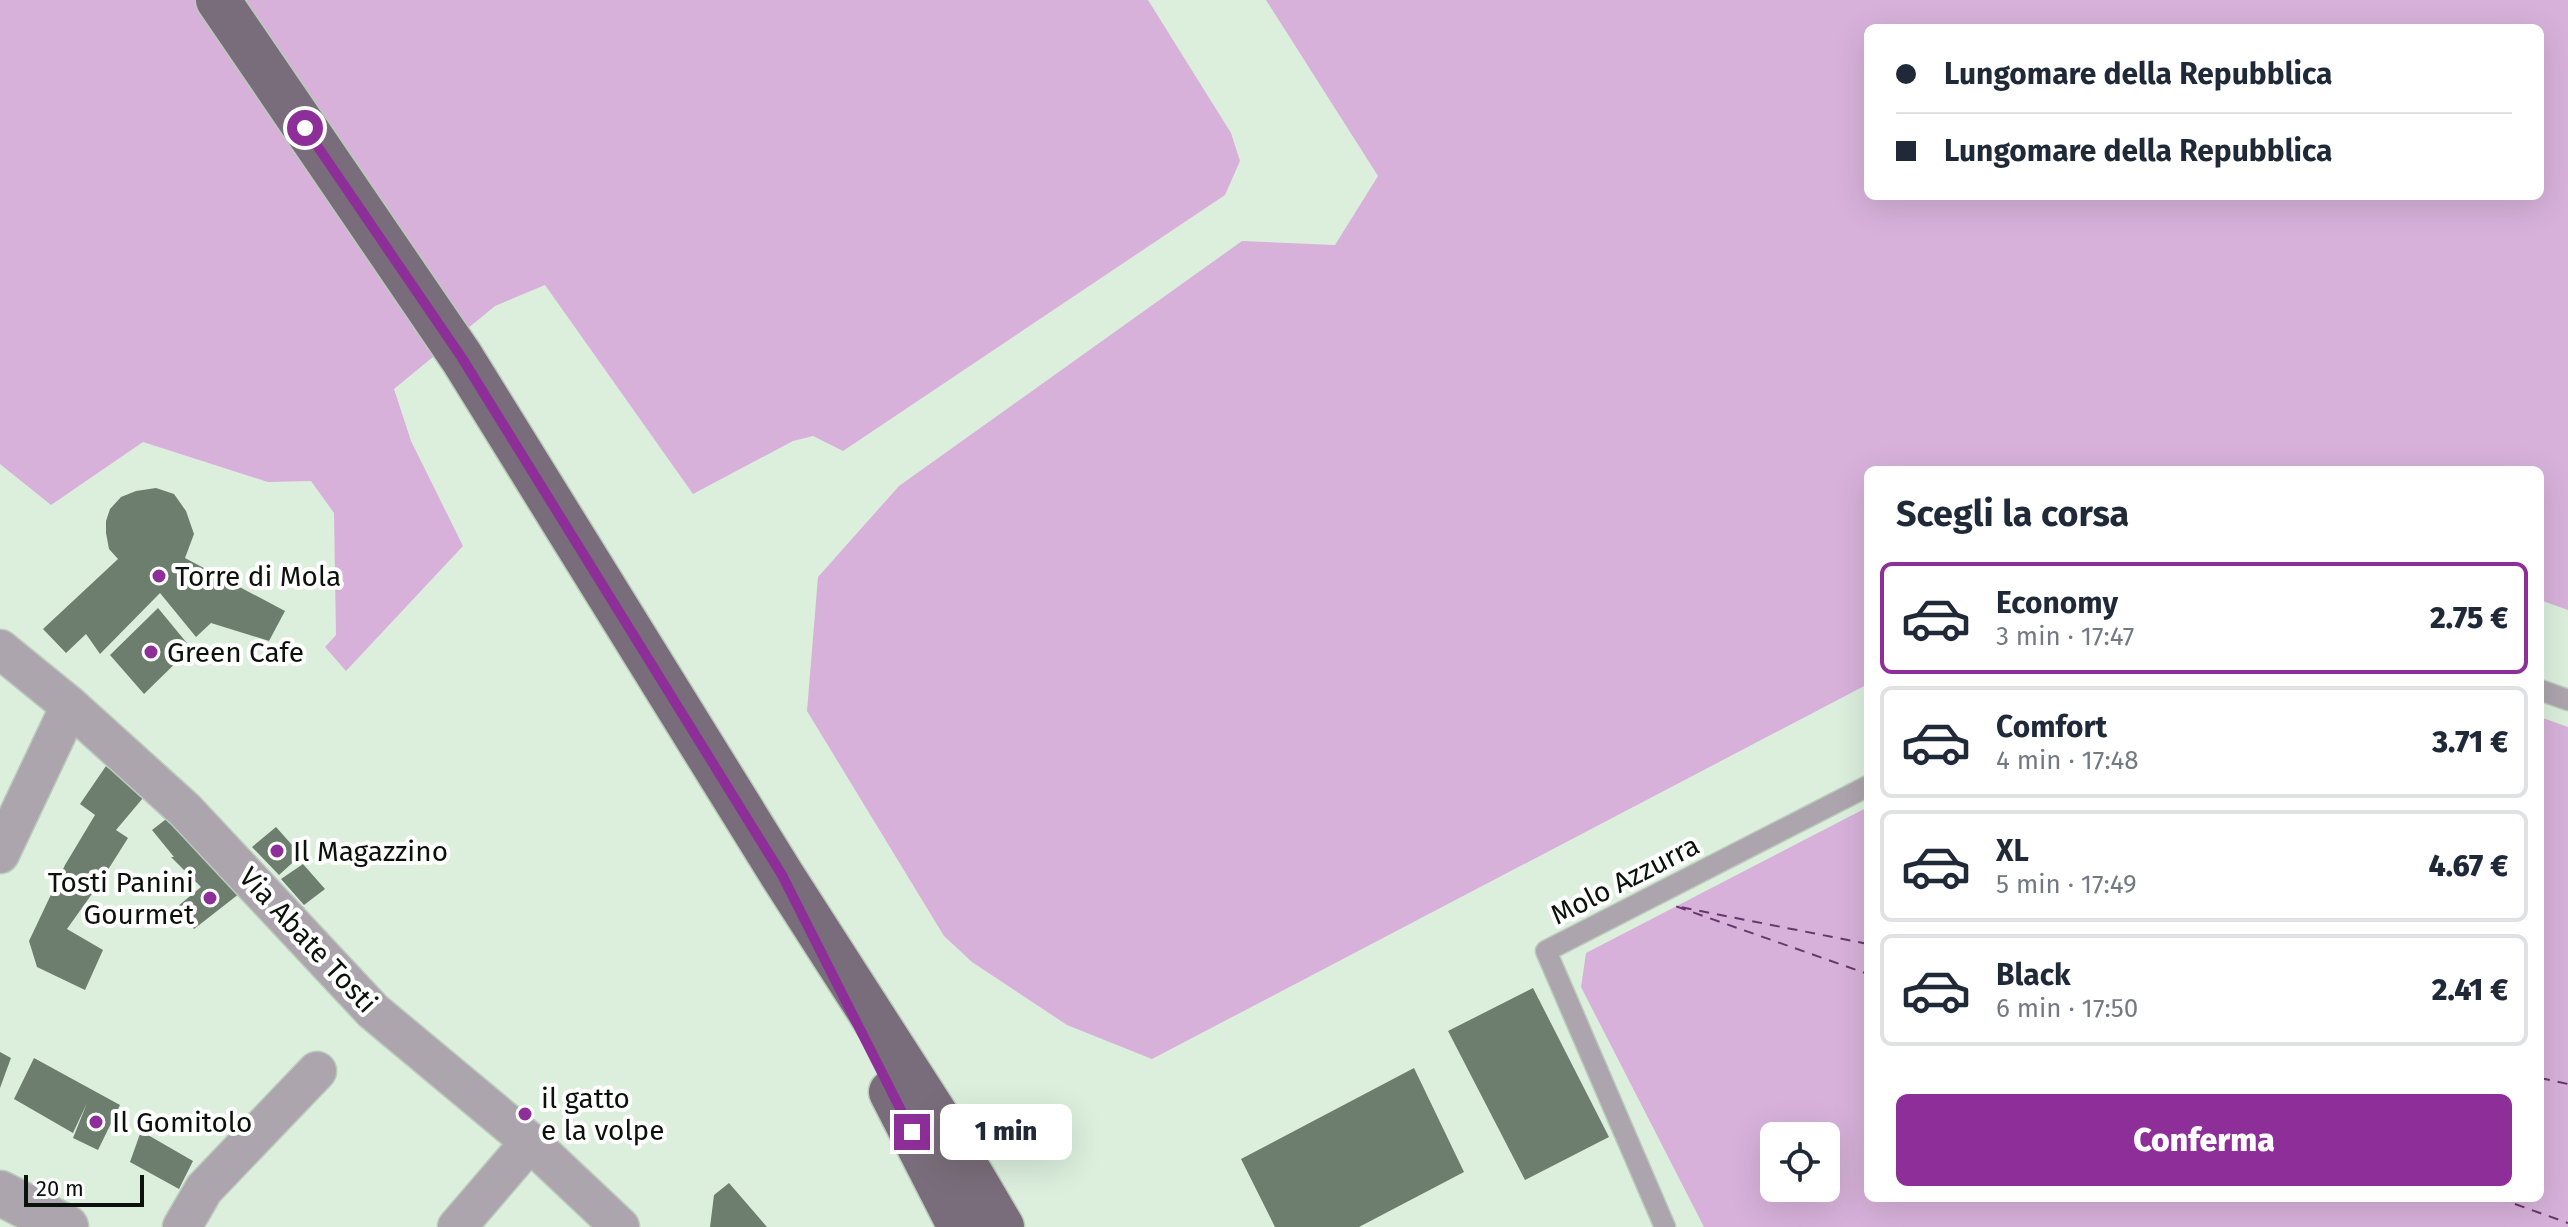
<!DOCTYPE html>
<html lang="it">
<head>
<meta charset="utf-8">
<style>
  body { margin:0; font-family:"Fira Sans",sans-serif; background:#f6f6f7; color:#1f2937; height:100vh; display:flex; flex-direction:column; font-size:30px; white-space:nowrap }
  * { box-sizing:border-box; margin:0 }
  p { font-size:26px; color:#747a83 }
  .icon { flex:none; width:44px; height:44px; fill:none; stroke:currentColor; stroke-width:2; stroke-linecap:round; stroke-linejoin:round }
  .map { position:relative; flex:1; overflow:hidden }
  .drawer { position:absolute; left:1864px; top:466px; width:680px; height:736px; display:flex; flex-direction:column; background:#fff; border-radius:12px; box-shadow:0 8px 32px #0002 }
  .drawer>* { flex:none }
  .banner { position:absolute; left:1864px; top:24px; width:680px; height:176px; border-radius:12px; box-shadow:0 8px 32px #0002; display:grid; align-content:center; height:176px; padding:0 32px; background:#fff }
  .tools { position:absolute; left:1760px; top:1122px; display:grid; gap:16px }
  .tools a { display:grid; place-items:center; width:80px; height:80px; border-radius:12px; background:#fff; box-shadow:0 8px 32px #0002; font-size:40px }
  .scale { position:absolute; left:24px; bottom:20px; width:120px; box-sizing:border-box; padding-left:8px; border:4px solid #0b110b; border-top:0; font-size:22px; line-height:28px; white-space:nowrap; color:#0b110b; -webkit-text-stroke:6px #fff; paint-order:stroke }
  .end { position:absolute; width:36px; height:36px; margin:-18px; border:10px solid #8e2f99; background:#fff; box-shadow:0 0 0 4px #fff }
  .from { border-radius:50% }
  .bubble { position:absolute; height:56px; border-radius:12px; background:#fff; box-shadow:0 8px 32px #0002; font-size:26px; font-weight:800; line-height:56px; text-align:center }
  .banner b { display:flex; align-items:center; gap:28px; height:76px; font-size:30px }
  .banner b+b { border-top:2px solid #e0e1e3 }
  .banner i { width:20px; height:20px; background:#1f2937 }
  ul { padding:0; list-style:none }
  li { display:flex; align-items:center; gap:24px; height:112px; margin:0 16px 12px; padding:0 16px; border:4px solid #e0e1e3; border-radius:12px }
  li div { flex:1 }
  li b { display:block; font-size:30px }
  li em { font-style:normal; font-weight:800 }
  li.active { border-color:#8e2f99 }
  li>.icon { width:72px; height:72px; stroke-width:1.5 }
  h2 { padding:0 32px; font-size:36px; line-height:96px }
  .cta { display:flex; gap:16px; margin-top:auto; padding:16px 32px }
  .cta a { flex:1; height:92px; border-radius:12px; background:#8e2f99; color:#fff; font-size:32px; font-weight:800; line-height:92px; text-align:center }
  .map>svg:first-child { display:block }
  .water { fill:#d7b1da; fill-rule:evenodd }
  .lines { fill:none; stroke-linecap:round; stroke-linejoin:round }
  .ferry { stroke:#65376a; stroke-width:2; stroke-dasharray:10 8; stroke-linecap:butt }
  .building { fill:#6d7e6e }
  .service-casing { stroke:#bbcbbb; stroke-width:23 }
  .minor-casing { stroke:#bbcbbb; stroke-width:41 }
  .tertiary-casing { stroke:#bbcbbb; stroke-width:47 }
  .primary-casing { stroke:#bbcbbb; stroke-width:47 }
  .service { stroke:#ada5ad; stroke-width:20 }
  .minor { stroke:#ada5ad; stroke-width:38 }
  .tertiary { stroke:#ada5ad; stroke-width:44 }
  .primary { stroke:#7a6d7b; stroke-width:44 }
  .route { stroke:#8e2f99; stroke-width:10 }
  .poi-dot { fill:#8e2f99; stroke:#fff; stroke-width:3 }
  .labels { text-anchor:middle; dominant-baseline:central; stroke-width:8; stroke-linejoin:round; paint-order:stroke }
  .poi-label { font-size:28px; fill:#0b110b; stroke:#fff; text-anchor:start }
  .street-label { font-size:28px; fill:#0b110b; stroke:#fff }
</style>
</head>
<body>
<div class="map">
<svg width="2568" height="1227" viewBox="0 0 2568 1227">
  <rect width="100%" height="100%" fill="#dcefdd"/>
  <path class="water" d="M 0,0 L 1148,0 L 1231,133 L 1240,161 L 1225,195 L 843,451 L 813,436 L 793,441 L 693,494 L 545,285 L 495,306 L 394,389 L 411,441 L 463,546 L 346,671 L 325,647 L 336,635 L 334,513 L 311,481 L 268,482 L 143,442 L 51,505 L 0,464 Z
    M 1266,0 L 2568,0 L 2568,610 L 2540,600 L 2540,470 L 1868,470 L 1868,684 L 1152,1059 L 1067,1025 L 972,962 L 944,936 L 807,711 L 818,577 L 899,486 L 1242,241 L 1335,245 L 1378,176 ZM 2540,28 L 2540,196 L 1868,196 L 1868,28 Z
    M 2540,717 L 2568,727 L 2568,1227 L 1704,1227 L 1581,987 L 1586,953 L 1868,807 L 1868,1198 L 2540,1198 ZM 1826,1136 L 1826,1188 L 1774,1188 L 1774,1136 Z"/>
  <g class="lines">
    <path class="ferry" d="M 1868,944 L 1675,906 L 1868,974
      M 2540,1078 L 2568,1084
      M 2498,1198 L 2568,1223"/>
  </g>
  <path class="building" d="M 156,488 L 174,494 L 186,511 L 194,534 L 185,558 L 285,611 L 269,641 L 211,623 L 196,637 L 160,593 L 100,654 L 86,634 L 66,653 L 43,629 L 118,559 L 109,549 L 106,533 L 106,521 L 110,509 L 121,497 L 136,491 Z
    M 158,608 L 191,648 L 144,694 L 110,655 Z
    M 106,766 L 143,798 L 116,830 L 128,838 L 99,884 L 67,929 L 103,950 L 85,990 L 37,967 L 29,941 L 65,865 L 95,815 L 80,804 Z
    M 174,813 L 244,890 L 194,929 L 177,907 L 201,887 L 171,857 L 174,857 L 152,830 Z
    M 276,827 L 301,855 L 279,875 L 252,847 Z
    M 303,864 L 325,889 L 304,905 L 281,879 Z
    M 1533,988 L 1609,1137 L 1525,1180 L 1448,1031 Z
    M 0,1052 L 11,1058 L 0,1088 Z
    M 34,1058 L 120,1105 L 98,1150 L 73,1138 L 87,1103 L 73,1133 L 14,1099 Z
    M 1414,1068 L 1464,1172 L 1359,1227 L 1275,1227 L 1241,1159 Z
    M 141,1131 L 193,1161 L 179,1189 L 130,1162 Z
    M 729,1183 L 767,1227 L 710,1227 L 714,1195 Z"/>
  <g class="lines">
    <g class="service-casing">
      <path id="service" d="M 2540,690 L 2568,700
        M 1665,1227 L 1546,951 L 1868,786"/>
    </g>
    <g class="minor-casing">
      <path id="minor" d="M 0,649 L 70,706 L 185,810 L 373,1011 L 530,1142 L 620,1227
        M 0,854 L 70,706
        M 182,1227 L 204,1189 L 317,1071
        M 457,1227 L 530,1142"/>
    </g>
    <g class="tertiary-casing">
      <path id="tertiary" d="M 0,1193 L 66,1227"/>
    </g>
    <g class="primary-casing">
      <path id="primary" d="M 218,0 L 462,358 L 782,875 L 936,1115 L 1002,1227
        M 891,1092 L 960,1227"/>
    </g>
    <use href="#service" class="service"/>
    <use href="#minor" class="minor"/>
    <use href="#tertiary" class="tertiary"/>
    <use href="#primary" class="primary"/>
  </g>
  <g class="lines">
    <path class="route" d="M 305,128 L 462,358 L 782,875 L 912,1132"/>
  </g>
  <g class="poi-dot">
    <circle cx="159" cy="576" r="8"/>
    <circle cx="151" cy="652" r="8"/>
    <circle cx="277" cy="851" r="8"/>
    <circle cx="210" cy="898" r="8"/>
    <circle cx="525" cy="1114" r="8"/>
    <circle cx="96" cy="1122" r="8"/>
  </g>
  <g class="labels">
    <g class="poi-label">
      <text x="175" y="576">Torre di Mola</text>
      <text x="167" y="652">Green Cafe</text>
      <text x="293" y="851">Il Magazzino</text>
      <text x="194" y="882" text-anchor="end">Tosti Panini<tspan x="194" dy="32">Gourmet</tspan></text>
      <text x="541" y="1098">il gatto<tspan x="541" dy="32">e la volpe</tspan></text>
      <text x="112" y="1122">Il Gomitolo</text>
    </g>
    <g class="street-label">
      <text transform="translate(1625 880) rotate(-27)">Molo Azzurra</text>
      <text transform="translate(308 940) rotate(47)">Via Abate Tosti</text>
    </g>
  </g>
</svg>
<div class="tools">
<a><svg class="icon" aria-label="locate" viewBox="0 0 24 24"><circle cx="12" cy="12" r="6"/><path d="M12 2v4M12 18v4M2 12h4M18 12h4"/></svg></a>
</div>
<div class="scale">20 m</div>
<i class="end from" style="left:305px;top:128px"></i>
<i class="end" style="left:912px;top:1132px"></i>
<div class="bubble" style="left:940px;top:1104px;width:132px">1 min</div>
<div class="banner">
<b><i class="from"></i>Lungomare della Repubblica</b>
<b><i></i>Lungomare della Repubblica</b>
</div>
<section class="drawer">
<h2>Scegli la corsa</h2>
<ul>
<li class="active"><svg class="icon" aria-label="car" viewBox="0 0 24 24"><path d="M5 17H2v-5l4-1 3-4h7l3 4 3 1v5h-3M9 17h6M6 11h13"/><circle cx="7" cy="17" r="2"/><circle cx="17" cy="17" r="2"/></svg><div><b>Economy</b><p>3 min · 17:47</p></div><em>2.75 €</em></li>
<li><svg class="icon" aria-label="car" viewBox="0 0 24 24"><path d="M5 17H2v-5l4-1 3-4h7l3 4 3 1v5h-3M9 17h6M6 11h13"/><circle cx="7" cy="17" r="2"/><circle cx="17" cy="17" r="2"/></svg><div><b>Comfort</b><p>4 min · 17:48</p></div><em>3.71 €</em></li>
<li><svg class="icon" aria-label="car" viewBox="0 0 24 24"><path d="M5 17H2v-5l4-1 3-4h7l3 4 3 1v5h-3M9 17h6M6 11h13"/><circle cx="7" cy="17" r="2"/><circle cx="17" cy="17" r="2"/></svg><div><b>XL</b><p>5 min · 17:49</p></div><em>4.67 €</em></li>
<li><svg class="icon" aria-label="car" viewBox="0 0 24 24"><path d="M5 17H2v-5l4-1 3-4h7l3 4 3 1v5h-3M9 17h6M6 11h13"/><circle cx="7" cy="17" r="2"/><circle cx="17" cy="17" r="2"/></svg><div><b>Black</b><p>6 min · 17:50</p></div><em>2.41 €</em></li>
</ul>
<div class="cta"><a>Conferma</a></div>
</section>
</div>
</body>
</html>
